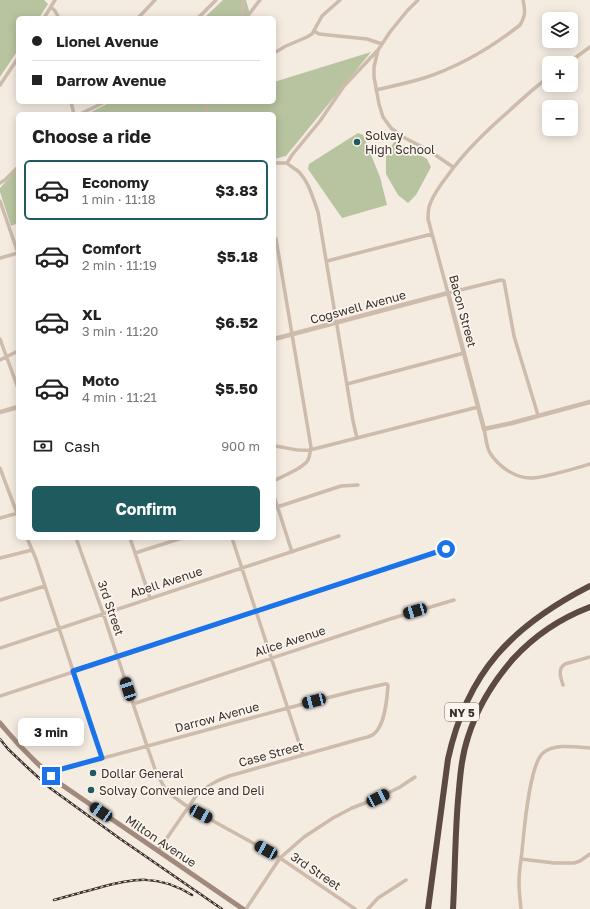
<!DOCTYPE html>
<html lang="en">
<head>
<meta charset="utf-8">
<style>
  body { margin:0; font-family:"Golos Text",sans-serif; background:#f2f2f2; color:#222; height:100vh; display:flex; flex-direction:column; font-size:15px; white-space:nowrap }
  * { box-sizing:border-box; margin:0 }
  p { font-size:13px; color:#767676 }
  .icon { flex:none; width:22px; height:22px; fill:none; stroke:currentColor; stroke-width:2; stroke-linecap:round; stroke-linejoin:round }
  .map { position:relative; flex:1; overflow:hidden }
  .side { position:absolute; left:16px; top:112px; width:260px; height:428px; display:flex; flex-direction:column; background:#fff; border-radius:6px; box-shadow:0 2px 10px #0003 }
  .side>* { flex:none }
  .banner { position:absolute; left:16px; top:16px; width:260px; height:88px; border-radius:6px; box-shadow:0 2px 10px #0003; display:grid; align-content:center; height:88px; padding:0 16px; background:#fff }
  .fabs { position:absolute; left:542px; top:12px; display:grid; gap:8px }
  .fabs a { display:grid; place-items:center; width:36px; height:36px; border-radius:6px; background:#fff; box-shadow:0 2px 10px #0003; font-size:20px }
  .end { position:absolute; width:18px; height:18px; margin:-9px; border:5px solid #1a73e8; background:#fff; box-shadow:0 0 0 2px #fff }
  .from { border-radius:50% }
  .bubble { position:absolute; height:28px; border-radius:6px; background:#fff; box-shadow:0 2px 10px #0003; font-size:13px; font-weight:700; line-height:28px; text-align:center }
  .car { position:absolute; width:12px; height:24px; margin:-12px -6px; border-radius:5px; box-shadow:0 0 3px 1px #0007; background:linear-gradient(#222 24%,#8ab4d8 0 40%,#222 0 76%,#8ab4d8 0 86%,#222 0) }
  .banner b { display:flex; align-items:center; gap:14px; height:38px; font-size:15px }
  .banner b+b { border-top:1px solid #e0e0e0 }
  .banner i { width:10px; height:10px; background:#222 }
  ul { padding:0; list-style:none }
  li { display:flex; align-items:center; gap:12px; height:60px; margin:0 8px 6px; padding:0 8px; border:2px solid transparent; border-radius:6px }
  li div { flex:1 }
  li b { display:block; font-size:15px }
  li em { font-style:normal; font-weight:700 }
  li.current { border-color:#1f5a5e }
  li>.icon { width:36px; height:36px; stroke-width:1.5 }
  h2 { padding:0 16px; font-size:18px; line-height:48px }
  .pay { display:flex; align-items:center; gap:10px; height:44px; padding:0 16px; font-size:15px }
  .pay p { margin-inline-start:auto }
  .button { display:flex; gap:8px; margin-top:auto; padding:8px 16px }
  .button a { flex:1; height:46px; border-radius:6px; background:#1f5a5e; color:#fff; font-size:16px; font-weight:700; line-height:46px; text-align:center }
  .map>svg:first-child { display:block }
  .green { fill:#b8c4a0 }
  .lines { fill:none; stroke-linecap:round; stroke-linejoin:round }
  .minor { stroke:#cdbbac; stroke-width:3.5 }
  .tertiary { stroke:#cdbbac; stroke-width:4.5 }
  .secondary { stroke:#a18a7d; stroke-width:5 }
  .motorway { stroke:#5c4a42; stroke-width:6 }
  .rail-casing { stroke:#3b302b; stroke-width:2.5 }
  .rail { stroke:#fbf5ee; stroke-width:1; stroke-dasharray:3; stroke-linecap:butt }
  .route { stroke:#1a73e8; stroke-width:5 }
  .poi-dot { fill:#1f5a5e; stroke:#fbf5ee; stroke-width:1.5 }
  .labels { text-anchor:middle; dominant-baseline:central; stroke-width:3.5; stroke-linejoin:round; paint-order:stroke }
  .shield { fill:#fbf5ee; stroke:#756b66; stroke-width:1 }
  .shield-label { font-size:11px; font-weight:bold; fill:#3b302b }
  .poi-label { font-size:12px; fill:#3b302b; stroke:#fbf5ee; text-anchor:start }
  .street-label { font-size:12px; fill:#3b302b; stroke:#fbf5ee }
</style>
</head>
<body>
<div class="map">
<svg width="590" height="909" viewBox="0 0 590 909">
  <rect width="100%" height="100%" fill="#f4ebe1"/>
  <path class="green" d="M 0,0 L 44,0 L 48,4 L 39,18 L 18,18 L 18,50 L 0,77 Z
    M 223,0 L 246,0 L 251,18 L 204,18 Z
    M 371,52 L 286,156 L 274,159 L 274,114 L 87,114 L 111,102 L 274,102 L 274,82 Z
    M 358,133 L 363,135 L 380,177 L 387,205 L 342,218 L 308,169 L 309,164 Z
    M 395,141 L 427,159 L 431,167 L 416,195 L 408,203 L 398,195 L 386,174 L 386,153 Z
    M 18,169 L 18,223 L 11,226 L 0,192 L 0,188 Z"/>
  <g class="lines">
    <path class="minor" d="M 418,0 L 407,11 L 390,32 L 378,50 L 374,67 L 374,77 L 379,104 L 383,117 L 391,128 L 403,137 L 428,150 L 453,167
      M 51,7 L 55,11 L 59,18
      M 44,18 L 55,0
      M 138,18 L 155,0
      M 198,18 L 216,0
      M 241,18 L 244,0
      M 246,18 L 260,0
      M 314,31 L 319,34 L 367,39 L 382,44
      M 274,53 L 286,46 L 307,37 L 312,34 L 322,16 L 340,0
      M 568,63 L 590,47
      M 0,85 L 18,58
      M 376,90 C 392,86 408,83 424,78 C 458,67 492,47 520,25 C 526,15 525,10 523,0
      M 71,102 L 74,114
      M 80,114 L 105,102
      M 205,114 L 209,102
      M 274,163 L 287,163
      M 287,163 C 290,166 294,168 298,171 C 309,182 313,198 318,212 L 353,421 L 357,438
      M 287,163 L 292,155 L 320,121 L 344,86 L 377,51
      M 0,183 L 5,180 L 18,167
      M 0,201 L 18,253 L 0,258
      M 327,261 L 432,234
      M 0,339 L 18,388
      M 0,360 L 18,351
      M 347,384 L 464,353
      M 538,415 L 520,356 L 514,336 L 504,281 L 501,280 L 448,293 L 428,219 C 428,214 428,209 430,204 C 434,193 441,184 448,175 C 465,151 487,130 509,111 C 522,99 535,87 549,77
      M 484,429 C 486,437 486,446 490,453 C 499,467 516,479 533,478 C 551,476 573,469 590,464
      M 274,446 C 286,447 298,452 310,450 L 478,407
      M 0,468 L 18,516
      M 274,481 C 282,476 304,468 308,460 C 310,456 310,452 311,447 L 276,239
      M 274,496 L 292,552
      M 274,508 L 341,486 L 358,485
      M 0,518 L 18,513
      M 27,538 L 36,559 L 102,758
      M 76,538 L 103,613 L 147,746 L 156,772 L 163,785 L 170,794 L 188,807 L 280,858 L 355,909
      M 130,538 L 150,598
      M 232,538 L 303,755
      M 135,553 L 182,538
      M 0,558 L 32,550
      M 0,600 L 45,586
      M 0,648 L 339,536
      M 563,685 C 561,678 557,669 565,664 L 590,657
      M 0,696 L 446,549
      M 133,704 L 390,619 L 454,600
      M 51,776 L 55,771 L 59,770 L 288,708 L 354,691 L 385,684 L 387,684 L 388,686 C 387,699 385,724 375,733 C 371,737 365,738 360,739 L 229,776 C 215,781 207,786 196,796 L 158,851
      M 521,859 L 554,863 L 574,863 L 580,861 L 590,854
      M 246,909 L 280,858 L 304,837 L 333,818 L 352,808 L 378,798 L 400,787 L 415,777
      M 368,909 L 378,898 L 406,880
      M 521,909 C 520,900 519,891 519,882 C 519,871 521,861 522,851 C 524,832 529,765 543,753 C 554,743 576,747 590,748"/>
    <path class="tertiary" d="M 274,339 L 448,293 L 484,429 L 512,423 L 590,402
      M 0,412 L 18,407"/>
    <path class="secondary" d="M 0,723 C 18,745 38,765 59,783 L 243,909"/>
    <path class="motorway" d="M 428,909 L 448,759 C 467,672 512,626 590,586
      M 453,909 C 455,873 455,836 458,800 C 460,779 461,758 468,737 C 477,708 493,682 513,659 C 534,636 561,618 590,607"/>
    <g class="rail-casing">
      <path id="rail" d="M 0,739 L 8,749 L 28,768 L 50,788 L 119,838 L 222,909
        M 54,900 C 68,896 83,892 98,888 C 134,878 158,874 192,895"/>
    </g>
    <use href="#rail" class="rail"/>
  </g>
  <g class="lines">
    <path class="route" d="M 51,776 L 55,771 L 58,770 L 102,758 L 73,671 L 446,549"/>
  </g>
  <g class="poi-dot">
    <circle cx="357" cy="142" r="4"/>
    <circle cx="93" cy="773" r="4"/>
    <circle cx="91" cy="790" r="4"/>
  </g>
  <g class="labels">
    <rect class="shield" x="445" y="703" width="34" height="18" rx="3"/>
    <g class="shield-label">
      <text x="462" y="712">NY 5</text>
    </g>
    <g class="poi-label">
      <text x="365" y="135">Solvay<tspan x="365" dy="14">High School</tspan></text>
      <text x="101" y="773">Dollar General</text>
      <text x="99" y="790">Solvay Convenience and Deli</text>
    </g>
    <g class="street-label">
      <text transform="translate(358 307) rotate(-15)">Cogswell Avenue</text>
      <text transform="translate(463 311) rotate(75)">Bacon Street</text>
      <text transform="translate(166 582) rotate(-18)">Abell Avenue</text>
      <text transform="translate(111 608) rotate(71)">3rd Street</text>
      <text transform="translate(290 641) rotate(-18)">Alice Avenue</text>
      <text transform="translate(217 717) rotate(-15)">Darrow Avenue</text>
      <text transform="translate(271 754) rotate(-15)">Case Street</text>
      <text transform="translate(161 841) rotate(34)">Milton Avenue</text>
      <text transform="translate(316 871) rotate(34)">3rd Street</text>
    </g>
  </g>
</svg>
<div class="fabs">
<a><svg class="icon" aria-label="layers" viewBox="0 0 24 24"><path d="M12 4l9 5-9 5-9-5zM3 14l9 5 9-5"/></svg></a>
<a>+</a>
<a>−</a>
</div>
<i class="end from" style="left:446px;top:549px"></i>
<i class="end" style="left:51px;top:776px"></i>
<div class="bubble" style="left:18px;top:718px;width:66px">3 min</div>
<i class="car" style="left:415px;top:611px;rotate:254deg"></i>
<i class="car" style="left:128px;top:689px;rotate:342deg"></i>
<i class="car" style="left:314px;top:701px;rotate:256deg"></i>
<i class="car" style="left:378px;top:798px;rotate:63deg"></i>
<i class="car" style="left:101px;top:812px;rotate:304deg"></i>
<i class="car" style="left:201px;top:814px;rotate:118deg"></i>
<i class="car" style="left:266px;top:850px;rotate:299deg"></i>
<div class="banner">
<b><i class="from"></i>Lionel Avenue</b>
<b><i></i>Darrow Avenue</b>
</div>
<section class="side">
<h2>Choose a ride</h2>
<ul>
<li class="current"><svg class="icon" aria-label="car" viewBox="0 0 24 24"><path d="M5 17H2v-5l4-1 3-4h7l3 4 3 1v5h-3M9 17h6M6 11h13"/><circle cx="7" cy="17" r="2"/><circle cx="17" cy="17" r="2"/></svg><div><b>Economy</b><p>1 min · 11:18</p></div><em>$3.83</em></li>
<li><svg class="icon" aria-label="car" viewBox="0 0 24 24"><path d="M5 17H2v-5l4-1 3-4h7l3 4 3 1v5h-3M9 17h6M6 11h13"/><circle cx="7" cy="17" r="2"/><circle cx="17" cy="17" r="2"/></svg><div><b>Comfort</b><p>2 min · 11:19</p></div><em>$5.18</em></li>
<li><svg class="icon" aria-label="car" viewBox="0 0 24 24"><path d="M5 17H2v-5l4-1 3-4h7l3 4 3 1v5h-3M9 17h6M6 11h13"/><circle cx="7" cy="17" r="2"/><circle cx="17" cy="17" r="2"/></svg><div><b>XL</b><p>3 min · 11:20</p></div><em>$6.52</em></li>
<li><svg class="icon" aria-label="car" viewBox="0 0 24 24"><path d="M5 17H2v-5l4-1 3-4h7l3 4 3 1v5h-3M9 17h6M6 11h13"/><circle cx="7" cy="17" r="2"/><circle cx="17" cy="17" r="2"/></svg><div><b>Moto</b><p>4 min · 11:21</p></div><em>$5.50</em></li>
</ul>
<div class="pay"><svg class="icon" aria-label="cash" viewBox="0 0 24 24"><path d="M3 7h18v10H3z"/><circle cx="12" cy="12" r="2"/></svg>Cash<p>900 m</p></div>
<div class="button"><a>Confirm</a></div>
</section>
</div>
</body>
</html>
